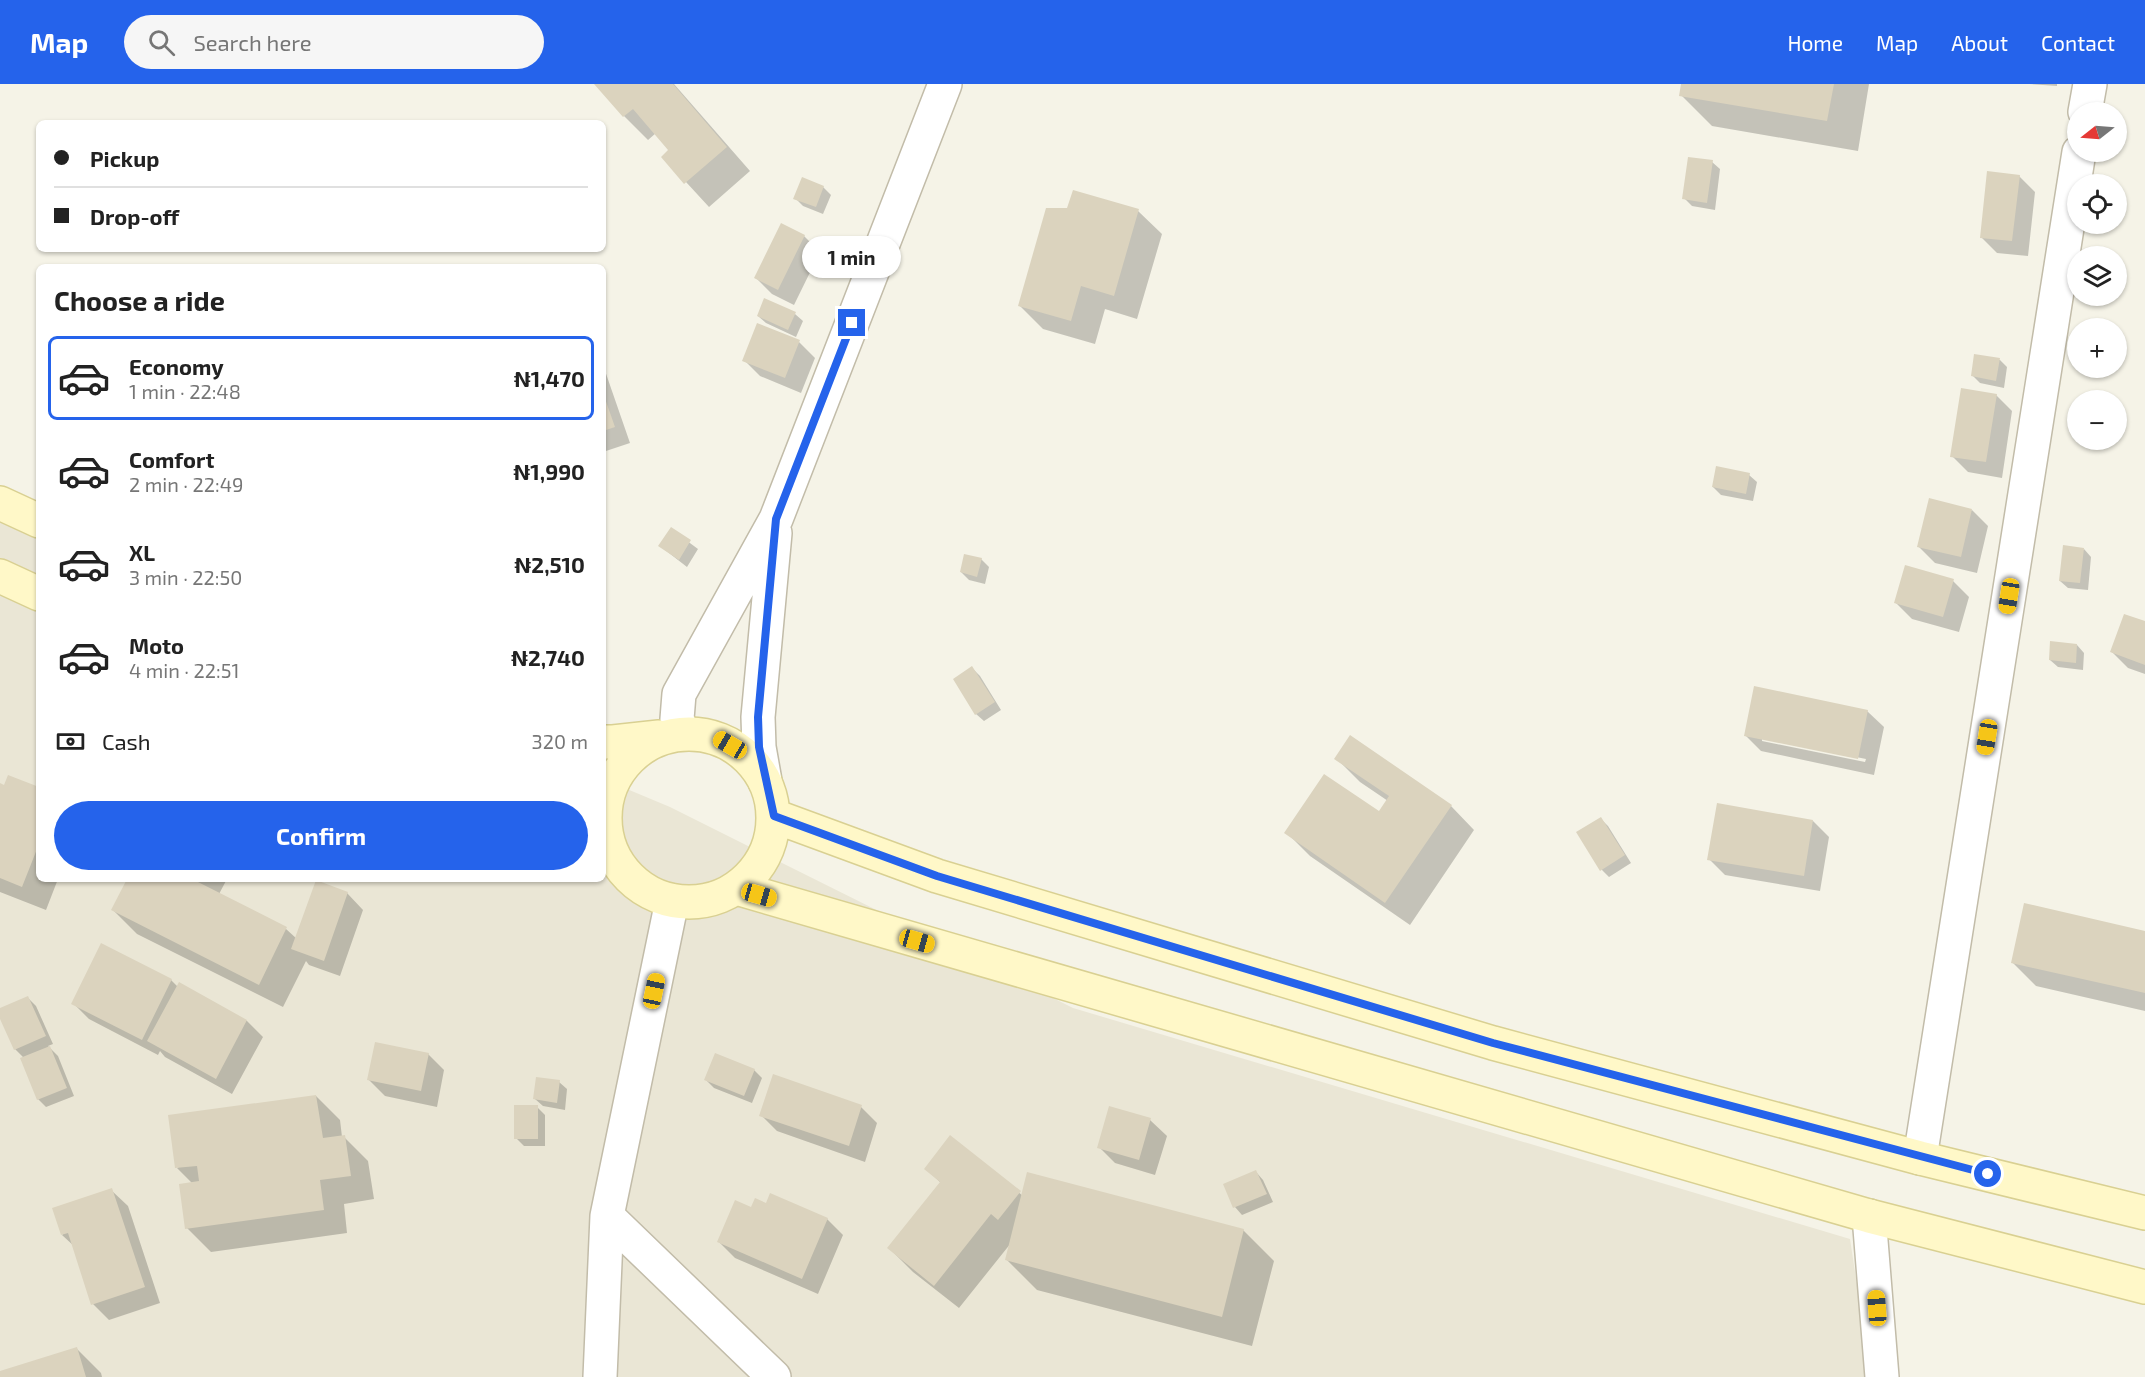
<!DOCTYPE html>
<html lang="en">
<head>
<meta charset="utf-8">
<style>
  body { margin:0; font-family:"Exo 2",sans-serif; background:#f6f6f6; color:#222; height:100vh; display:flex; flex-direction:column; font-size:22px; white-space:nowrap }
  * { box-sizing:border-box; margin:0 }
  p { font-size:20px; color:#767676 }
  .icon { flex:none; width:33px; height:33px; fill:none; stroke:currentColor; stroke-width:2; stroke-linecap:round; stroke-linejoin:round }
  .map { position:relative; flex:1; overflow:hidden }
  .drawer { position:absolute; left:36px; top:180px; width:570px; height:618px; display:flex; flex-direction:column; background:#fff; border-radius:9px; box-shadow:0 2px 4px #0004 }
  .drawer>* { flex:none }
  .guide { position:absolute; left:36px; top:36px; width:570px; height:132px; border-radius:9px; box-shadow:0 2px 4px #0004; display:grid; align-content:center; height:132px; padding:0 18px; background:#fff }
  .needle { width:39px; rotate:253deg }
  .controls { position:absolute; left:2067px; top:18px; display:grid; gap:12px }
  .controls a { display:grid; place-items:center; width:60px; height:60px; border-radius:50%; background:#fff; box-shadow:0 2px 4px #0004; font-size:30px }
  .end { position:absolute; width:27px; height:27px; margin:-14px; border:8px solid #2563eb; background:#fff; box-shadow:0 0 0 3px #fff }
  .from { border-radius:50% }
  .bubble { position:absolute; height:42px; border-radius:21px; background:#fff; box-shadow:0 2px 4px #0004; font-size:20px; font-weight:700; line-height:42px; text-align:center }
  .car { position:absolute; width:18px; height:36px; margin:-18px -9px; border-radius:8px; box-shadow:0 0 4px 2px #0007; background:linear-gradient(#f5c518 24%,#345 0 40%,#f5c518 0 76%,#345 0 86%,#f5c518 0) }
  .guide b { display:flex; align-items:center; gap:21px; height:57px; font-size:22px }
  .guide b+b { border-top:2px solid #e0e0e0 }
  .guide i { width:15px; height:15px; background:#222 }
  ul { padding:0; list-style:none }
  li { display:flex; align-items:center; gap:18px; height:84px; margin:0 12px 9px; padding:0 6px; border:3px solid transparent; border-radius:9px }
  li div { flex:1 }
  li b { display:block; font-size:22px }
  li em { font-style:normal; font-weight:700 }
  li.on { border-color:#2563eb }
  li>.icon { width:54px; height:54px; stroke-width:1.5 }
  h2 { padding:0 18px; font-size:27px; line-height:72px }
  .pay { display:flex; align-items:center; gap:15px; height:66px; padding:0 18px; font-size:22px }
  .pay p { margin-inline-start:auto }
  .action { display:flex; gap:12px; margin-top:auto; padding:12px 18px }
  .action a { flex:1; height:69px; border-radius:36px; background:#2563eb; color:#fff; font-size:24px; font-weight:700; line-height:69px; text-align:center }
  header { display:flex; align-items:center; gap:36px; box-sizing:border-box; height:84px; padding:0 30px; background:#2563eb; color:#fff }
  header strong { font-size:28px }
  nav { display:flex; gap:33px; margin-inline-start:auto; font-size:21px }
  .search { width:420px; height:54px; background:#f6f6f6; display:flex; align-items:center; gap:15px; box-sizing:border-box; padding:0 21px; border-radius:33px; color:#767676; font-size:22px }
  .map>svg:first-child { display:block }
  .residential { fill:#eae6d5 }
  .shadow { fill:#0003; fill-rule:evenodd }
  .building { fill:#dbd3be }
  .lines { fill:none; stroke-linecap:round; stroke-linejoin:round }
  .street-casing { stroke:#c2bca9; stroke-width:36 }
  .secondary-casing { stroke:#d9d092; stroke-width:36 }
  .street { stroke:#fff; stroke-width:33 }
  .secondary { stroke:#fff8c8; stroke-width:33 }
  .route { stroke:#2563eb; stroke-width:8 }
</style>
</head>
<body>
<header>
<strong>Map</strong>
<div class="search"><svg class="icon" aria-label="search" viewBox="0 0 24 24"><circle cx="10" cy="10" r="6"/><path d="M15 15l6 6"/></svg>Search here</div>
<nav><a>Home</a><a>Map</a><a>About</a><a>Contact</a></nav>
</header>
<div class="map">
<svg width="2145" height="1293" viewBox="0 0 2145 1293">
  <rect width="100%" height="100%" fill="#f5f3e7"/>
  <path class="residential" d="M 0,436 L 39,453 L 39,795 L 603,795 L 603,695 L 670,723 L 1073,924 L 1850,1155 L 1871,1293 L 0,1293 Z"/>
  <path class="shadow" d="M 598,0 L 674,0 L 750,87 L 709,123 L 663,73 L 670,66 L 656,49 L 648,56 L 624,32 Z
    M 1683,0 L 1869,0 L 1858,67 L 1712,42 L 1681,11 Z
    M 2029,0 L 2057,0 L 2057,2 Z
    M 1712,78 L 1720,85 L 1715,126 L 1692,122 L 1684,114 Z
    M 2019,92 L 2035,108 L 2028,172 L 1997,169 L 1981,153 Z
    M 823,103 L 831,111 L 823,130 L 803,122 L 795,114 Z
    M 1138,127 L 1162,150 L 1137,235 L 1105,225 L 1095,260 L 1043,245 L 1019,221 Z
    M 804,152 L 820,168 L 794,221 L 772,210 L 756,194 Z
    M 795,230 L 803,237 L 796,253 L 766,239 L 758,232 Z
    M 799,258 L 815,274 L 801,309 L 760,292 L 744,276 Z
    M 1976,271 L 2000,276 L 2007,283 L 2004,304 L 1980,299 L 1972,291 Z
    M 603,281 L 630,359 L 603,368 Z
    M 1996,311 L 2012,327 L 2002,394 L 1968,388 L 1952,372 Z
    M 1749,391 L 1757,398 L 1753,417 L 1721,411 L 1713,403 Z
    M 1972,426 L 1988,442 L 1977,489 L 1935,479 L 1919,463 Z
    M 671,445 L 698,465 L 687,483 L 660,462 Z
    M 2084,465 L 2091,473 L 2088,506 L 2068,504 L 2060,497 Z
    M 981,475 L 989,483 L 985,500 L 969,496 L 961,488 Z
    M 1953,497 L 1969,513 L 1959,548 L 1912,535 L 1896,519 Z
    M 2145,539 L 2145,590 L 2128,584 L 2112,568 Z
    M 2077,561 L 2084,569 L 2083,586 L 2058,583 L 2050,576 Z
    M 972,584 L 980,592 L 1001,626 L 984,637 L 976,630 Z
    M 1867,627 L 1884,643 L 1874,691 L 1761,667 L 1745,651 ZM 1762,654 L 1866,675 L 1865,678 L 1762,657 Z
    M 1336,674 L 1451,722 L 1474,746 L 1410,841 L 1310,772 L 1286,748 L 1379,729 L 1388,717 L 1360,698 Z
    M 0,701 L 39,705 L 39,795 L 58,795 L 46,826 L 0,808 Z
    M 1601,735 L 1608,742 L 1631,779 L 1609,793 L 1602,786 Z
    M 1813,737 L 1829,753 L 1820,807 L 1725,791 L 1709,775 Z
    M 129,795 L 227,795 L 219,810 L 286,845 L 297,855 L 347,809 L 363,826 L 340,892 L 309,881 L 306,877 L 283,923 L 137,850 L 113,826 Z
    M 2145,848 L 2145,927 L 2036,902 L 2012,878 Z
    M 171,896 L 178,903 L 179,900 L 247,937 L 263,953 L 232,1010 L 165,973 L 160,967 L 158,971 L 89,935 L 73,919 Z
    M 28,914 L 36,922 L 53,960 L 48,962 L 58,972 L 74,1012 L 46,1023 L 38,1015 L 24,974 L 15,965 L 0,931 L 0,926 Z
    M 428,970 L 444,986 L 437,1023 L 385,1012 L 369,996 Z
    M 754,986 L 762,994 L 752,1019 L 714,1004 L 706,996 Z
    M 559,998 L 567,1005 L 565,1026 L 543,1022 L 535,1015 Z
    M 316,1012 L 340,1036 L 342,1053 L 344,1053 L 368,1077 L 374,1115 L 344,1120 L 347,1149 L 211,1168 L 187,1144 L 192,1099 L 177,1084 Z
    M 537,1023 L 545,1031 L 545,1062 L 524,1062 L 516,1054 Z
    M 861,1023 L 877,1039 L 865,1078 L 777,1047 L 761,1031 Z
    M 1150,1036 L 1167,1052 L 1155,1091 L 1115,1079 L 1099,1063 Z
    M 951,1053 L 1023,1112 L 1243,1146 L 1274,1177 L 1252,1262 L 1037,1206 L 1007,1176 L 1011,1159 L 959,1224 L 913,1188 L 889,1164 L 941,1099 L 926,1085 Z
    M 1256,1088 L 1263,1096 L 1273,1118 L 1242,1131 L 1235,1123 L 1225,1101 Z
    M 111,1106 L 128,1122 L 160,1219 L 109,1236 L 93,1220 L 75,1163 L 62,1151 Z
    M 767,1121 L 827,1135 L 843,1151 L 818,1210 L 735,1174 L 719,1158 L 752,1125 Z
    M 77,1265 L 101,1289 L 102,1293 L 0,1293 L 0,1288 Z"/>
  <path class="building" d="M 594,0 L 673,0 L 727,63 L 684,100 L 661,73 L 668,66 L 633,25 L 623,33 Z
    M 1681,0 L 1834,0 L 1827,37 L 1679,12 Z
    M 1688,73 L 1713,76 L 1707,119 L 1682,115 Z
    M 1987,87 L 2020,91 L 2012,157 L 1980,154 Z
    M 802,93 L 824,102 L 816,123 L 793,115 Z
    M 1073,106 L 1139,125 L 1114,212 L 1081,202 L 1071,237 L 1018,222 L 1046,124 L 1067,124 Z
    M 781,139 L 805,151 L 778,206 L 754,194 Z
    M 764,214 L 796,228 L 788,246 L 757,232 Z
    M 757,239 L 800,256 L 785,294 L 742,277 Z
    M 1974,270 L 2000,274 L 1996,297 L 1971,292 Z
    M 1961,304 L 1997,310 L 1986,378 L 1950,373 Z
    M 603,309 L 615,343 L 603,347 Z
    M 1716,382 L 1750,389 L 1746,410 L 1712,403 Z
    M 1929,414 L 1972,425 L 1961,473 L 1917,463 Z
    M 671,443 L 691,456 L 679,476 L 658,462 Z
    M 2063,461 L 2084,464 L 2080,499 L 2059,497 Z
    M 964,470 L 982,474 L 977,493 L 960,488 Z
    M 1905,481 L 1954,495 L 1943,533 L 1894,519 Z
    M 2124,530 L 2145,537 L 2145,581 L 2110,568 Z
    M 2050,557 L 2077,560 L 2076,579 L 2049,576 Z
    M 972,582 L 995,618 L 975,631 L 953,595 Z
    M 1754,602 L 1868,626 L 1858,675 L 1744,652 Z
    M 1350,651 L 1452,721 L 1385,819 L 1284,749 L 1324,690 L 1379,727 L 1389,712 L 1334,675 Z
    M 8,691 L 39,703 L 39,760 L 22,803 L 0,794 L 0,699 L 4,701 Z
    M 1717,719 L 1813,736 L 1804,792 L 1707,776 Z
    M 1601,733 L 1625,771 L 1600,787 L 1576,748 Z
    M 127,795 L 192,795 L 287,843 L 259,901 L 111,826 Z
    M 316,796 L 348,808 L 324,877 L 291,865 Z
    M 2024,819 L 2145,847 L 2145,909 L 2011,879 Z
    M 101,859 L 172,895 L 142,956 L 71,920 Z
    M 179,898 L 247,936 L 216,995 L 147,957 Z
    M 28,912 L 46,952 L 14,966 L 0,935 L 0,924 Z
    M 375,958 L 429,969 L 421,1007 L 367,996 Z
    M 50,962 L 67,1004 L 37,1016 L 20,974 Z
    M 715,969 L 755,985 L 744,1012 L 704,996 Z
    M 773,990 L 862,1021 L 849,1062 L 759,1032 Z
    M 536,993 L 560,996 L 557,1019 L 533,1015 Z
    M 316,1011 L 323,1054 L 345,1051 L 351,1092 L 320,1096 L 324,1126 L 185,1145 L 179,1100 L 199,1097 L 197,1082 L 175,1084 L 168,1031 Z
    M 514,1021 L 538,1021 L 538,1055 L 514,1055 Z
    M 1109,1022 L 1151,1034 L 1139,1076 L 1097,1064 Z
    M 950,1051 L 1021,1107 L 998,1136 L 991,1130 L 934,1202 L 887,1164 L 940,1098 L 924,1085 Z
    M 1256,1086 L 1267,1110 L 1233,1124 L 1223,1100 Z
    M 1027,1088 L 1244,1145 L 1222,1233 L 1005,1176 Z
    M 112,1104 L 145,1203 L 91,1221 L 68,1149 L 61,1151 L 52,1124 Z
    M 770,1109 L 828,1134 L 802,1195 L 717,1158 L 735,1116 L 751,1123 L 755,1114 L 766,1119 Z
    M 77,1263 L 86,1293 L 0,1293 L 0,1287 Z"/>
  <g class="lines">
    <g class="street-casing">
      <path id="street" d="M 2085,28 L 2090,0
        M 683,649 L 677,635 L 679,610 L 776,435 L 945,0
        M 765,697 L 759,663 L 758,633 L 775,449
        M 1920,1074 L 2079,68
        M 607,1132 L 774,1293
        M 1869,1132 L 1882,1293
        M 600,1293 L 607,1132 L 672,817"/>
    </g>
    <g class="secondary-casing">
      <path id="secondary" d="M 0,419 L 39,437
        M 0,492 L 39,510
        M605 734a84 84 0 1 1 168 0a84 84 0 1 1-168 0Z
        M 603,658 L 613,658 L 659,653
        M 774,732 L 937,792 L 1493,959 L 1920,1074 L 2145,1129
        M 736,804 L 1869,1132 L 2145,1203"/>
    </g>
    <use href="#street" class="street"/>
    <use href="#secondary" class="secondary"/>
  </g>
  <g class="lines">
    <path class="route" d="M 852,239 L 776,435 L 758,633 L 759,663 L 774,732 L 937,792 L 1493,959 L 1988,1090"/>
  </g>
</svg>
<div class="controls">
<a><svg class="needle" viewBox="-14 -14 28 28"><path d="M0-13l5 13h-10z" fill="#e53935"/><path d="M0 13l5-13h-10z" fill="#767676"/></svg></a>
<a><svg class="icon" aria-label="locate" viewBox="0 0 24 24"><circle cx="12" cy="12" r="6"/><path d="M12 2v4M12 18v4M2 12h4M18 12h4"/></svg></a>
<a><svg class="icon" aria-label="layers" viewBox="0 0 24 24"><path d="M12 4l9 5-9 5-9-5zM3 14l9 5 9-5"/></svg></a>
<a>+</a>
<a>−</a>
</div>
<i class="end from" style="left:1988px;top:1090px"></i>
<i class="end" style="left:852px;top:239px"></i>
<div class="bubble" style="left:802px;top:152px;width:99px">1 min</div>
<i class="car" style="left:2009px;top:512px;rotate:189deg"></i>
<i class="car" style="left:1987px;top:653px;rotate:189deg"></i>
<i class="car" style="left:730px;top:661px;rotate:300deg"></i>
<i class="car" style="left:759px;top:811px;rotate:106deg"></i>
<i class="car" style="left:917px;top:857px;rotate:106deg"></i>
<i class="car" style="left:654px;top:907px;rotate:12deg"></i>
<i class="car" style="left:1877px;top:1224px;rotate:356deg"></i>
<div class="guide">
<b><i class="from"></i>Pickup</b>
<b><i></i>Drop-off</b>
</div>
<section class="drawer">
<h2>Choose a ride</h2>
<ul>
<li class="on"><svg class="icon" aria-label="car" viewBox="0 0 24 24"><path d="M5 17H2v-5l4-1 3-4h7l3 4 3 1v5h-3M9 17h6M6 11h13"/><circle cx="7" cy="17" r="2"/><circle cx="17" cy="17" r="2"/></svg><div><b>Economy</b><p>1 min · 22:48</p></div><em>₦1,470</em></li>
<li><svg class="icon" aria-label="car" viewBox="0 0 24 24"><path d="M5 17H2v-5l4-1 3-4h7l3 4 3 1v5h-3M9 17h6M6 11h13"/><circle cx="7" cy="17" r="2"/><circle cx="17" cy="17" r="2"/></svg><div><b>Comfort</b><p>2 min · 22:49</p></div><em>₦1,990</em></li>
<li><svg class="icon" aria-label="car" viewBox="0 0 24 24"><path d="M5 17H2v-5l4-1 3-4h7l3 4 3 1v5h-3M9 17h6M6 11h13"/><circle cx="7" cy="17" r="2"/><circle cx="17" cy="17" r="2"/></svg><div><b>XL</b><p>3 min · 22:50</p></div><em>₦2,510</em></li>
<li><svg class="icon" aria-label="car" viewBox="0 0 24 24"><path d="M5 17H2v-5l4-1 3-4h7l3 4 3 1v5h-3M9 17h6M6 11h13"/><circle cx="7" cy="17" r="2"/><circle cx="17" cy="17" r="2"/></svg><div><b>Moto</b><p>4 min · 22:51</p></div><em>₦2,740</em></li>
</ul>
<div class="pay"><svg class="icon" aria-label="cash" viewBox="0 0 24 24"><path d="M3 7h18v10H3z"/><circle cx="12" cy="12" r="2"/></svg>Cash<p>320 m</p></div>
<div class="action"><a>Confirm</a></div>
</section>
</div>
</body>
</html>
